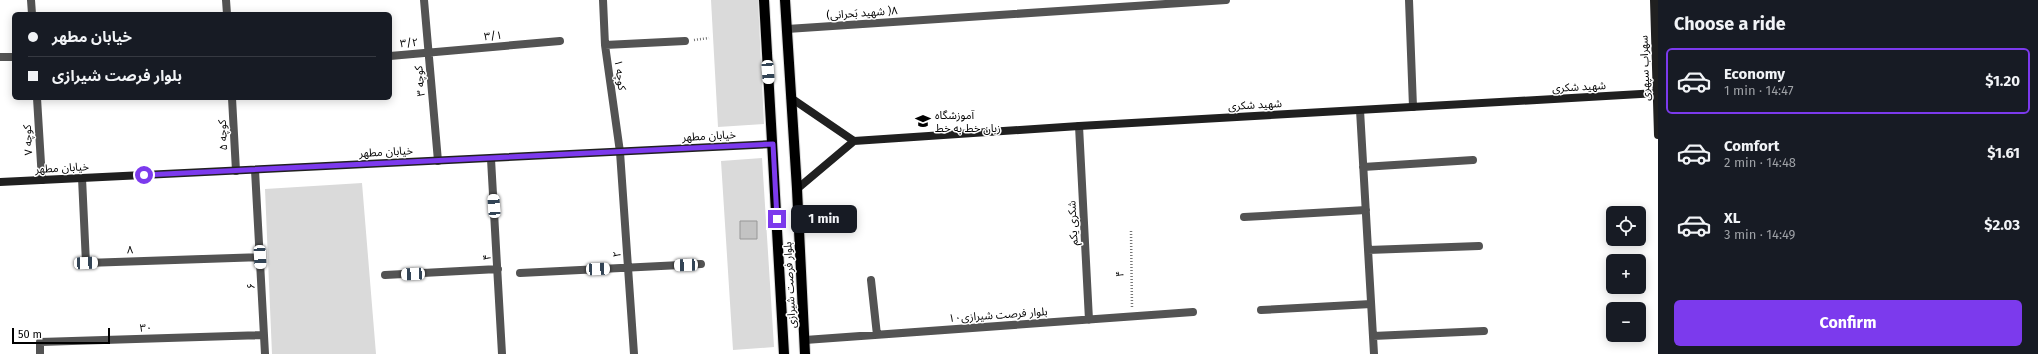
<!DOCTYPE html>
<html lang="en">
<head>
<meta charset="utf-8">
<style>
  body { margin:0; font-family:"Fira Sans","Noto Sans Arabic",sans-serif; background:#242831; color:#f1f3f6; height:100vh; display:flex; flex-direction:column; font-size:15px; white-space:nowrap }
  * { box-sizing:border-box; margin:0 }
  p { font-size:13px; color:#9ea1a6 }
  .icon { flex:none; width:22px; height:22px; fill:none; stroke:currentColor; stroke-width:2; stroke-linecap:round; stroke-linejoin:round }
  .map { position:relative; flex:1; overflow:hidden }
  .panel { display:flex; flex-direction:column; background:#171b24; width:380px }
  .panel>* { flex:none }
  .top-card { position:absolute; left:12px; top:12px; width:380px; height:88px; border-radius:6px; box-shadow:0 2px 10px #0003; display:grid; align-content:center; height:88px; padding:0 16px; background:#171b24 }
  .buttons { position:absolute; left:1606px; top:206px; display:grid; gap:8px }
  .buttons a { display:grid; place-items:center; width:40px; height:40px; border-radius:6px; background:#171b24; box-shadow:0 2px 10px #0003; font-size:20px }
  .scale { position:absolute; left:12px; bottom:10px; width:98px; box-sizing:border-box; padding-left:4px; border:2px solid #000; border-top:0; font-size:11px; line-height:14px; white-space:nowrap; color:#000; -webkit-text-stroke:3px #fff; paint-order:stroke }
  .end { position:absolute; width:18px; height:18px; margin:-9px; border:5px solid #7c3aed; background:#fff; box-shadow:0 0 0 2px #fff }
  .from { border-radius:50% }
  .bubble { position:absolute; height:28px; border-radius:6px; background:#171b24; box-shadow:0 2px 10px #0003; font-size:13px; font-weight:700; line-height:28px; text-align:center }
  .car { position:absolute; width:12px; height:24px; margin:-12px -6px; border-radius:5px; box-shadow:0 0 3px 1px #0007; background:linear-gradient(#fff 24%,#345 0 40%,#fff 0 76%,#345 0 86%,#fff 0) }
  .top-card b { display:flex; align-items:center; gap:14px; height:38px; font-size:15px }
  .top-card b+b { border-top:1px solid #363941 }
  .top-card i { width:10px; height:10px; background:#f1f3f6 }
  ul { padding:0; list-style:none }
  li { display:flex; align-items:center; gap:12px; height:66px; margin:0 8px 6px; padding:0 8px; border:2px solid transparent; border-radius:6px }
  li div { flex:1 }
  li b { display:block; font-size:15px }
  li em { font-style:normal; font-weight:700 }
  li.active { border-color:#7c3aed }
  li>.icon { width:36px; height:36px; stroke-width:1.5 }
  h2 { padding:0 16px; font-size:18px; line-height:48px }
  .action { display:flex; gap:8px; margin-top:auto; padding:8px 16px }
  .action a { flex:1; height:46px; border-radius:6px; background:#7c3aed; color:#fff; font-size:16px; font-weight:700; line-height:46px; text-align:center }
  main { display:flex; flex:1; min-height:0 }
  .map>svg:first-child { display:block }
  .green { fill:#dadada }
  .building { fill:#c3c3c3; stroke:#979797 }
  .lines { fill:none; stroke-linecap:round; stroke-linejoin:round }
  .primary-casing { stroke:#dbdbdb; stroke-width:12 }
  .path { stroke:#757575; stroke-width:2.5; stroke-dasharray:1 2; stroke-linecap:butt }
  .street { stroke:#535353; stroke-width:8 }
  .secondary { stroke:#202020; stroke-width:8 }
  .primary { stroke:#000; stroke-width:10 }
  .route { stroke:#7c3aed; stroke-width:5 }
  .labels { text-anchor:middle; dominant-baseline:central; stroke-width:3; stroke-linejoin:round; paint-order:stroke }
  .street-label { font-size:11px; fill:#000; stroke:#fff }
  .poi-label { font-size:11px; fill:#000; stroke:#fff; text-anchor:start }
</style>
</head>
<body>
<main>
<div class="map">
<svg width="1658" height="354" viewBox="0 0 1658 354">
  <rect width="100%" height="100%" fill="#fff"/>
  <path class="green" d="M 711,0 L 758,0 L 764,124 L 718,127 Z
    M 762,158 L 774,347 L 733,350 L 721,161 Z
    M 362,183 L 376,354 L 272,354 L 265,189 Z"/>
  <path class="building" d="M 740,221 L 757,221 L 757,239 L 740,239 Z"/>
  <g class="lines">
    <g class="primary-casing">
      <path id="primary" d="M 764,0 L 784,354
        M 785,0 L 797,189 L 805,354"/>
    </g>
    <path class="path" d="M 694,40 L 709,38
      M 1131,231 L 1132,308"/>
    <path class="street" d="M 31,0 L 32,14
      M 226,0 L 227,14
      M 424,0 L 438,161
      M 603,0 L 605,45 L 620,152 L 634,354
      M 1409,0 L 1413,107
      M 787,29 L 1226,0
      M 605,45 L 685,41
      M 390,56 L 560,41
      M 0,57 L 14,57
      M 37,98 L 42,180
      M 232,98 L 236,171
      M 1360,110 L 1374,354
      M 1079,126 L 1089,320
      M 491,159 L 502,354
      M 1363,167 L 1473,160
      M 255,170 L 265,354
      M 82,178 L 86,263 L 260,257
      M 1244,217 L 1366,210
      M 1368,250 L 1479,246
      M 520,273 L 701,264
      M 385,275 L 498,269
      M 871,280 L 877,335
      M 1261,310 L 1371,304
      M 1373,336 L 1484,331
      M 805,340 L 1193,312
      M 40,354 L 40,342 L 264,335"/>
    <path class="secondary" d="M 1654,0 L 1658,135
      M 791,98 L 854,141
      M 854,141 L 1079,126 L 1658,93
      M 0,182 L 773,144
      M 797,189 L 854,141"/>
    <use href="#primary" class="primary"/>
  </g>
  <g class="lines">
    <path class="route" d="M 144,175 L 773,144 L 777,219"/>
  </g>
  <defs>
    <g id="school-bare" transform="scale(1.2)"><path d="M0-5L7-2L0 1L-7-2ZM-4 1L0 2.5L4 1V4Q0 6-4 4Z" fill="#000" stroke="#fff" stroke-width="2.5" paint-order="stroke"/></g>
  </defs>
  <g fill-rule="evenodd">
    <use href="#school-bare" x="923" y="121"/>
  </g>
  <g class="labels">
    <g class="street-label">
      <text transform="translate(862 13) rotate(-4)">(شهید بَحرانی )۸</text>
      <text transform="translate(493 36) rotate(-5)">۳/۱</text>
      <text transform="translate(409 43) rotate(-5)">۳/۲</text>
      <text transform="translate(1645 68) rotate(-92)">سهراب سپهری</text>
      <text transform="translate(620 75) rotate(82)">کوچه ۱</text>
      <text transform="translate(420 81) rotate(-95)">کوچه ۳</text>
      <text transform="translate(1579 87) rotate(-3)">شهید شکری</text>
      <text transform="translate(1255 105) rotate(-3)">شهید شکری</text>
      <text transform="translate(223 135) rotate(-93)">کوچه ۵</text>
      <text transform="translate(709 136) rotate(-3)">خیابان مطهر</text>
      <text transform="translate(28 140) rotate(-93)">کوچه ۷</text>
      <text transform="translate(386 152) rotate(-3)">خیابان مطهر</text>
      <text transform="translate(62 168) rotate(-3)">خیابان مطهر</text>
      <text transform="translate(1073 223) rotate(-93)">شکری یکم</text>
      <text transform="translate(130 250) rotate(-2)">۸</text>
      <text transform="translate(617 254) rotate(-94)">۲</text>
      <text transform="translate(487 257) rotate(-94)">۴</text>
      <text transform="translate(1120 274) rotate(-91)">۴</text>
      <text transform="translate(790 285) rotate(-93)">بلوار فرصت شیرازی</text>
      <text transform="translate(251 286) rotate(-93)">۶</text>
      <text transform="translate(998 315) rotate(-4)">بلوار فرصت شیرازی۱۰</text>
      <text transform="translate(146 328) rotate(-2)">۳۰</text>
    </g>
    <g class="poi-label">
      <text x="935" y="115">آموزشگاه<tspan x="935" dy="13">زبان خط به خط</tspan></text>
    </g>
  </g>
</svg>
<div class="buttons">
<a><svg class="icon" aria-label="locate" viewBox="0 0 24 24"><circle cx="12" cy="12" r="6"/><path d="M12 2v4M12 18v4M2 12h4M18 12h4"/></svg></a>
<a>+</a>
<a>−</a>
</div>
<div class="scale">50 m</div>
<i class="end from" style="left:144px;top:175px"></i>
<i class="end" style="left:777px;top:219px"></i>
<div class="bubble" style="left:791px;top:205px;width:66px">1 min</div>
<i class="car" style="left:768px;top:72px;rotate:176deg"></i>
<i class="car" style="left:494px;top:206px;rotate:356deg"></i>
<i class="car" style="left:260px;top:257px;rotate:177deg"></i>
<i class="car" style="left:86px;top:263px;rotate:88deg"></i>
<i class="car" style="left:686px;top:265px;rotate:268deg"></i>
<i class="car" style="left:598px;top:269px;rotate:87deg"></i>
<i class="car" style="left:413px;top:274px;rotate:267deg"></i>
<div class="top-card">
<b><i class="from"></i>خیابان مطهر</b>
<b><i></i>بلوار فرصت شیرازی</b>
</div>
</div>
<section class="panel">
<h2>Choose a ride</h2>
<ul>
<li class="active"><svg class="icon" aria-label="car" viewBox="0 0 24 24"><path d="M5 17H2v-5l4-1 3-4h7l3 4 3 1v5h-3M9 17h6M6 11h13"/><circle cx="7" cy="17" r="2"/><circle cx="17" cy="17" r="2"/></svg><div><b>Economy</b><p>1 min · 14:47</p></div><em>$1.20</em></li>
<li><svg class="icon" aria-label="car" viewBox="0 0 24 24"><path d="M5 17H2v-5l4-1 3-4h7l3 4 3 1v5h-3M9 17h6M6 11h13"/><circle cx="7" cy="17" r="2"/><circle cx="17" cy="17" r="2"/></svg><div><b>Comfort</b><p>2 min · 14:48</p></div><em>$1.61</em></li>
<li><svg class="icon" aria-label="car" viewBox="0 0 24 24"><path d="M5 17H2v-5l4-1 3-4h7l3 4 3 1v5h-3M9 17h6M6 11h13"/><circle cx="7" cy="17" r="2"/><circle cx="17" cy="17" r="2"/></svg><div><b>XL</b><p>3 min · 14:49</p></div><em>$2.03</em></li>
</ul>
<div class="action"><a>Confirm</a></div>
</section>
</main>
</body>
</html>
